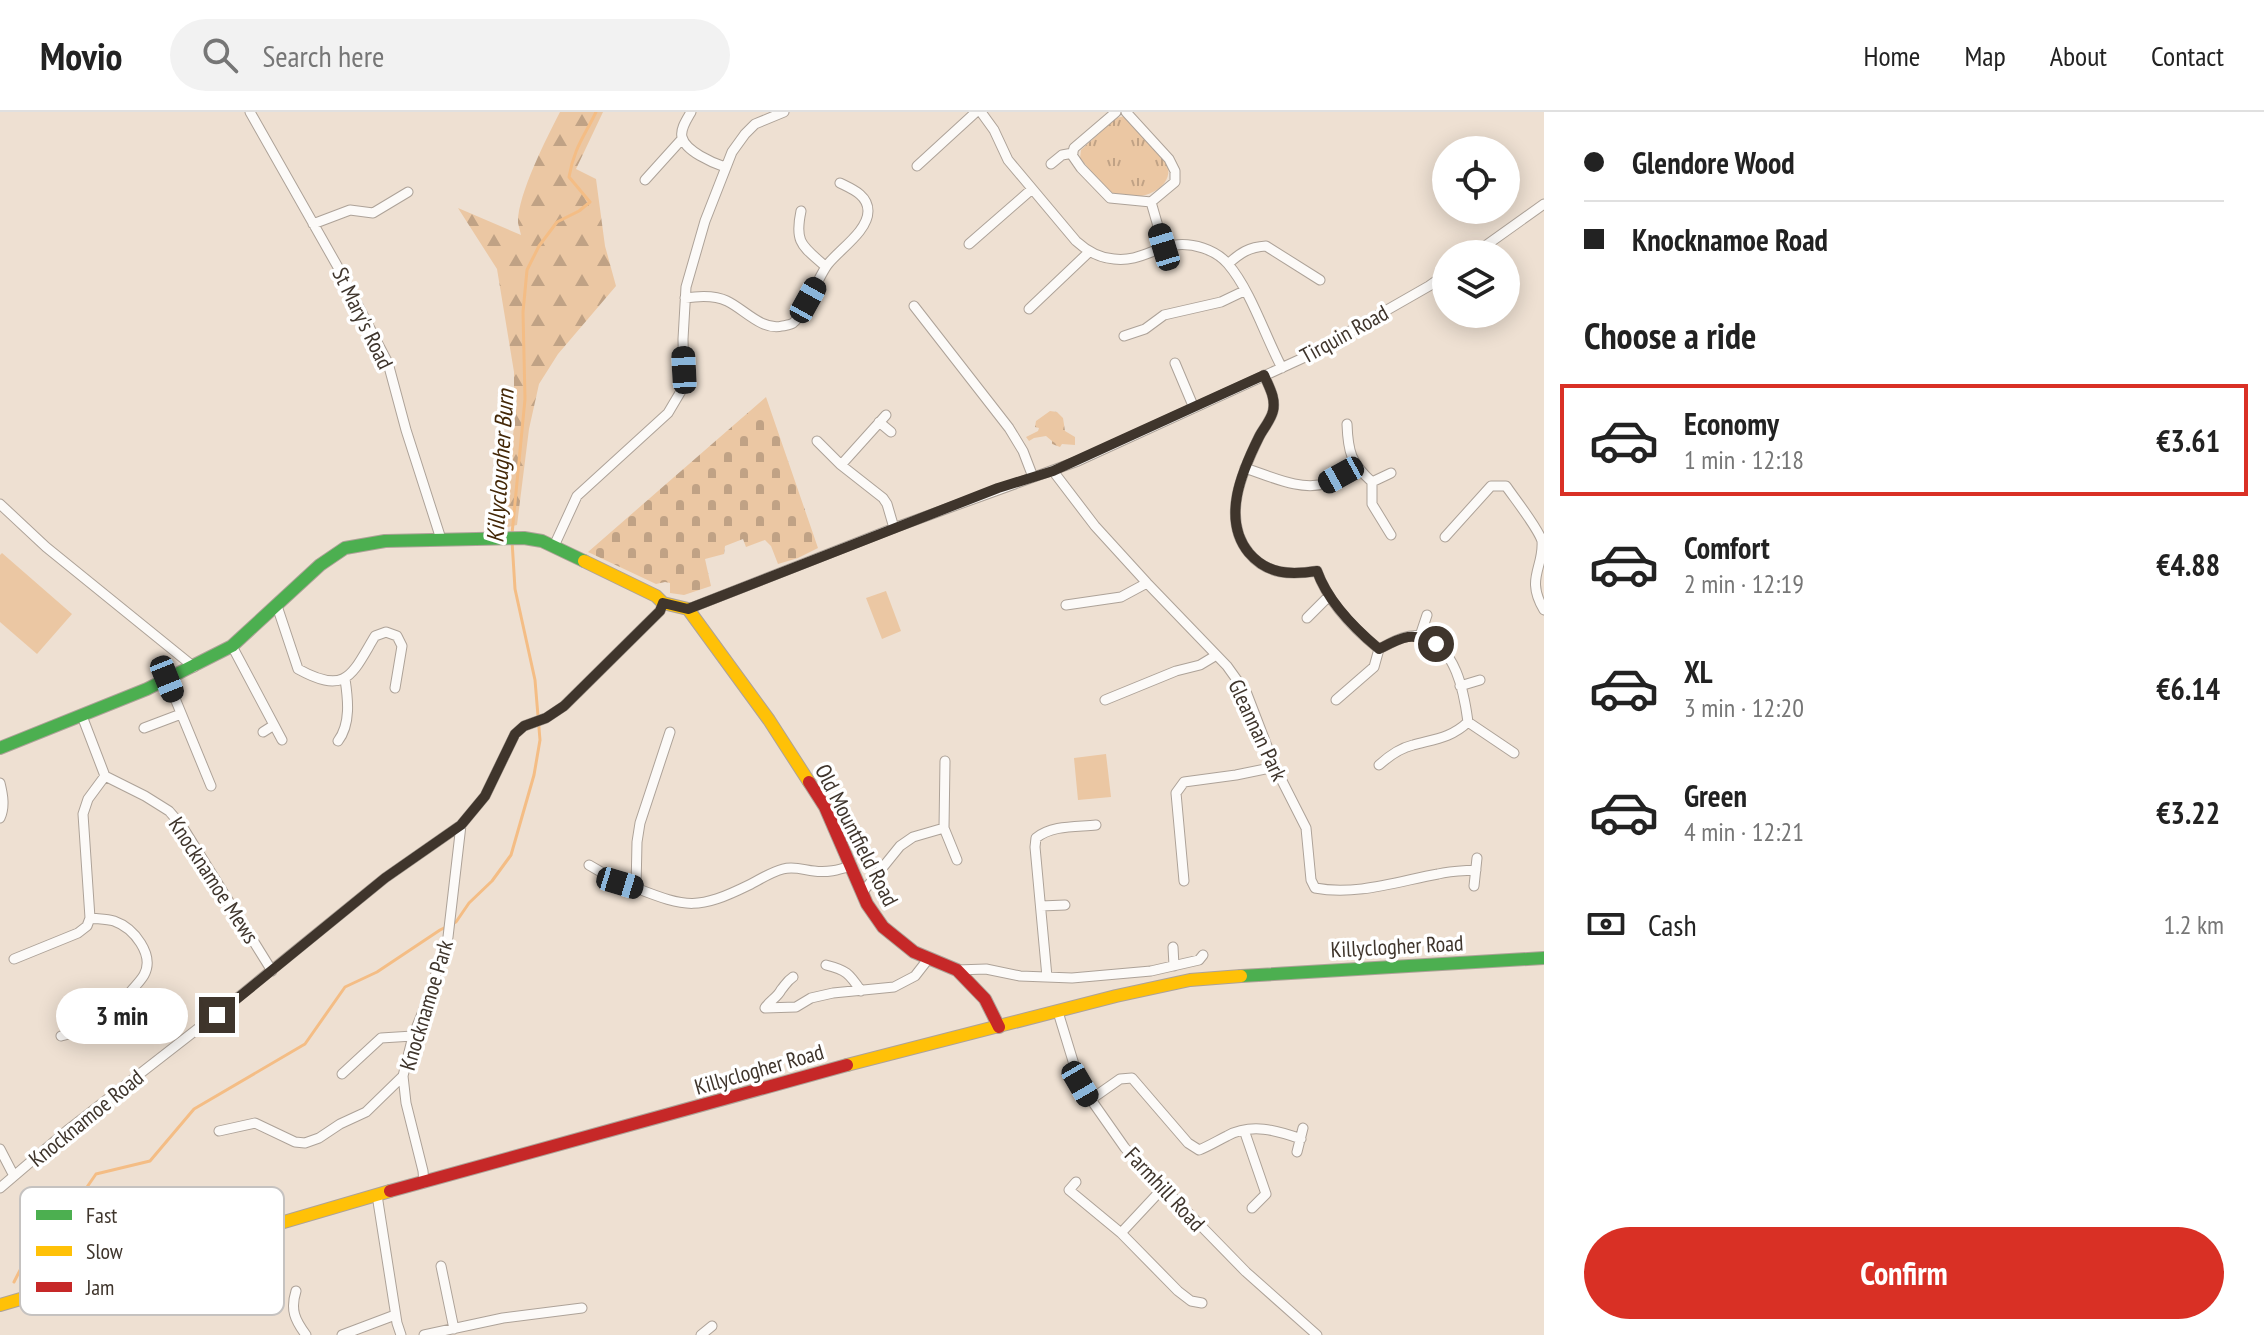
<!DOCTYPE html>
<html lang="en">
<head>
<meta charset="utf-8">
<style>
  body { margin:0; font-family:"PT Sans Narrow",sans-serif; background:#f2f2f2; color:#222; height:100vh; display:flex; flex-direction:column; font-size:30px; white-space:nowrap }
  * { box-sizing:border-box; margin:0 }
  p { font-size:26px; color:#767676 }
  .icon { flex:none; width:44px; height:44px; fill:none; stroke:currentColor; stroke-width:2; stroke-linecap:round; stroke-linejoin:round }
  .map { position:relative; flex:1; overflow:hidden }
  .details { display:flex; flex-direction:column; background:#fff; width:720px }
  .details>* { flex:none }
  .banner { display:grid; align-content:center; height:176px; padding:0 40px; background:#fff }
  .buttons { position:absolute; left:1432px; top:24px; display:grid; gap:16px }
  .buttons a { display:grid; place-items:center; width:88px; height:88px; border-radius:50%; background:#fff; box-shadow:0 4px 20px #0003; font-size:40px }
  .end { position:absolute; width:36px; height:36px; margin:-18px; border:10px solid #3f352c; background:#fff; box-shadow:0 0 0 4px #fff }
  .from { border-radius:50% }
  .bubble { position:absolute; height:56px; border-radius:28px; background:#fff; box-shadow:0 4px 20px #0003; font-size:26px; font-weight:700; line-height:56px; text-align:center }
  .car { position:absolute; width:24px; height:48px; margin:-24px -12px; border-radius:10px; box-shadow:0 0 6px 2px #0007; background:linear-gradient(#222 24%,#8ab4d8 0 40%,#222 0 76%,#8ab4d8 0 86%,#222 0) }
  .banner b { display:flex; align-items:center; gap:28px; height:76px; font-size:30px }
  .banner b+b { border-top:2px solid #e0e0e0 }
  .banner i { width:20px; height:20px; background:#222 }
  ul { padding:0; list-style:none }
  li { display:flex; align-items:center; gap:24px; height:112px; margin:0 16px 12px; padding:0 24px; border:4px solid transparent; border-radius:0px }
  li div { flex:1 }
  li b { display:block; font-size:30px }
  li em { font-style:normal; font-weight:700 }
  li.current { border-color:#d93025 }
  li>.icon { width:72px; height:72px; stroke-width:1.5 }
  h2 { padding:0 40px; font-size:36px; line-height:96px }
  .pay { display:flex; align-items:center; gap:20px; height:88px; padding:0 40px; font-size:30px }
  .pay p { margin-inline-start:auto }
  .primary-button { display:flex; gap:16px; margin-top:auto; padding:16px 40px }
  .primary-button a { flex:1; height:92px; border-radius:48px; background:#d93025; color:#fff; font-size:32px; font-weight:700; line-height:92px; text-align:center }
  header { display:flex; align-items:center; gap:48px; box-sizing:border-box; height:112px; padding:0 40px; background:#fff; border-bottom:2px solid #e0e0e0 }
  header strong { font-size:38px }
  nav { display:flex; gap:44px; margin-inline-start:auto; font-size:28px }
  .search { width:560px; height:72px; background:#f2f2f2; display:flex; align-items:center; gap:20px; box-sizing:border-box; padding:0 28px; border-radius:44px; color:#767676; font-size:30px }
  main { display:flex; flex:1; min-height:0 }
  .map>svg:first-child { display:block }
  .grass { fill:url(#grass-tufts) }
  .forest { fill:url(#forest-firs) }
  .cemetery { fill:url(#cemetery-stones) }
  .park { fill:url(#park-crowns) }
  .pitch { fill:#ebc7a3 }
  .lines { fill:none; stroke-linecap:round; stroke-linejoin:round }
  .stream { stroke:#f4bd85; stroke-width:3 }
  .street-casing { stroke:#ada298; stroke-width:11 }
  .fast-casing { stroke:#ada298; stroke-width:14 }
  .slow-casing { stroke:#ada298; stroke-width:14 }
  .jam-casing { stroke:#ada298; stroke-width:14 }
  .street { stroke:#fcfaf8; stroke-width:9 }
  .fast { stroke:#4caf50; stroke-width:12 }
  .slow { stroke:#ffc107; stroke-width:12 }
  .jam { stroke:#c62828; stroke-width:12 }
  .route { stroke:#3f352c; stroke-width:10 }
  .labels { text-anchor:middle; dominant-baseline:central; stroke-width:7; stroke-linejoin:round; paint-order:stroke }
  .street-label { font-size:22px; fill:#3f352c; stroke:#fff }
  .water-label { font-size:24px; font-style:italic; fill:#442807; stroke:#fff }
  .key { fill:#fff; stroke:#c5c2c0; stroke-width:2 }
  .key-label { font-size:22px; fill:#3f352c }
</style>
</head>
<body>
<header>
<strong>Movio</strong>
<div class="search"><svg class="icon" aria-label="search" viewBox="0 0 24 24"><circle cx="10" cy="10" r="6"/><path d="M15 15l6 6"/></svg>Search here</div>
<nav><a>Home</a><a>Map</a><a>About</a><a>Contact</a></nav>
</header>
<main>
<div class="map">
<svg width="1544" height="1223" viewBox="0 0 1544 1223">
  <defs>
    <pattern id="grass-tufts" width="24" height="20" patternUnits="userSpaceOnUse" patternTransform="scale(2)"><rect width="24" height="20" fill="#ebc7a3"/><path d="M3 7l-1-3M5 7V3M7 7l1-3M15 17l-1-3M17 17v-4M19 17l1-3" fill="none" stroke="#c0a285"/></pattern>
    <pattern id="forest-firs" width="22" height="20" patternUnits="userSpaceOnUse" patternTransform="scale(2)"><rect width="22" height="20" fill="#ebc7a3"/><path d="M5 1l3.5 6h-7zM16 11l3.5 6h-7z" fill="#c0a285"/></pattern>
    <pattern id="cemetery-stones" width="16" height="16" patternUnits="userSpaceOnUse" patternTransform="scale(2)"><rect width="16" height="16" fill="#ebc7a3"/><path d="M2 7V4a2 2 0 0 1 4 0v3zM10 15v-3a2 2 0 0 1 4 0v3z" fill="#c0a285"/></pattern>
    <pattern id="park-crowns" width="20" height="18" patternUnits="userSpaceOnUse" patternTransform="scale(2)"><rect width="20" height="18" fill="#ebc7a3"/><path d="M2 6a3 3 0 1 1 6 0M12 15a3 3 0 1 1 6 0" fill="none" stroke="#c0a285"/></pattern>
  </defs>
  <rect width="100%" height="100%" fill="#eee0d2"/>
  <path class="grass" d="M 1125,4 L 1167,50 C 1176,76 1143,89 1121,84 C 1104,81 1091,58 1080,46 L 1081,38 L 1116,6 Z"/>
  <path class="forest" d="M 560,0 L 603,0 L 576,57 L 596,67 L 605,134 L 616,174 L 558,242 L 539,272 L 529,317 L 517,413 L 499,417 L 507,373 L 517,290 L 514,285 L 514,260 L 497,157 L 458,96 L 521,123 C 520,119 519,115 518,111 C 517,84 547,25 560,0 Z"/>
  <path class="cemetery" d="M 766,285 L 818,436 L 798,446 L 778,452 L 771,434 L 765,428 L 746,435 L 743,427 L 725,434 L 724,442 L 705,447 L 711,474 L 684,483 L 670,481 L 670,471 L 665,470 L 656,472 L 588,440 Z"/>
  <path class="park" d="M 1050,299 L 1057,300 L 1063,306 L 1065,319 L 1075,325 L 1075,333 L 1062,332 L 1060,335 L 1052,332 L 1052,329 L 1046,324 L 1034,326 L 1029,329 L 1026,325 L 1038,319 L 1039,316 L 1035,315 L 1036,309 Z"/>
  <path class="pitch" d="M 2,441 L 72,502 L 37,542 L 0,510 L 0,443 Z
    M 886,479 L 901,519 L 882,527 L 866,486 Z
    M 1106,642 L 1111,685 L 1078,688 L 1074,646 Z"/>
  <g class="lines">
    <path class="stream" d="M 512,422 L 525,287 L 523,200 L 527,158 L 539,134 L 557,110 L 579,99 L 590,90 L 569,65 C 574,36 584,25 596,0
      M 14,1170 L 36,1127 L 69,1101 L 96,1062 L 150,1049 L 194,997 L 305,932 L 345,875 L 377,860 L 440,818 L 456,810 L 469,791 L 492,769 L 511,743 L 534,663 L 540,628 L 535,568 L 515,477 L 512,429"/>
    <g class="street-casing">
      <path id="street" d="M 250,0 L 339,157 L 388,251 L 406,318 L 441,427
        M 691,0 C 687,7 680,17 682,25 C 685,39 713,51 725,55
        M 981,0 L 994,18 L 1008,48 L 1076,129 C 1087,139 1099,146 1114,147 C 1148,151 1163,123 1203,136 C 1212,139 1222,145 1228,152 C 1251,179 1265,224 1282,256
        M 1116,0 L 1074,36 L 1072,43 L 1081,56 L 1110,86 L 1151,90 L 1175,70 L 1175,59 L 1169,47 L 1126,0
        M 1051,52 L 1062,43 L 1073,41
        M 917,54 L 976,0
        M 645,68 L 682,27
        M 1151,90 L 1164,135
        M 801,99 C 794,132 803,134 826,155
        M 313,112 L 350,98 L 373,101 L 408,80
        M 969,132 L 1032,77
        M 1474,142 L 1544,92
        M 1228,152 C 1240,141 1249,135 1266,134 L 1320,168
        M 685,186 C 698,184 715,183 727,189 C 744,197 762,219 782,214 C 784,214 792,212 793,211 C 806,201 817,166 828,152 C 840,137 868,119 868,99 C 868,83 852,77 840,71
        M 914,194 L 1009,316 L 1023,339 L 1033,365
        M 1029,197 L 1089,140
        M 1124,224 L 1145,217 L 1164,203 L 1221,190 L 1244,179
        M 1175,251 L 1194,296
        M 1264,263 C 1269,275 1276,286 1273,299 C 1271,308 1263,317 1259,325 C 1242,360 1221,407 1249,441 C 1267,463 1291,463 1317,459 C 1328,490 1354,517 1379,537 L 1374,555 L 1336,588
        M 879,310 L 891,320
        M 1347,312 C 1348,340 1351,351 1372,370 L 1372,392 L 1391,423
        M 817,329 L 841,353 L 883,386 L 887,392 L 894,416
        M 841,353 L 886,303
        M 1245,356 C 1270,364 1301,380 1327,371 C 1337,368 1347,360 1356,355
        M 1053,359 L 1095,414 L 1147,471 L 1227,554 L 1247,582 L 1275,655 L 1306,716 L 1311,768 L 1315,776 C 1356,784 1399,769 1438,762 C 1451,759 1463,759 1476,758
        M 1372,370 L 1391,361
        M 0,392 L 46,435 L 194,555
        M 1445,425 L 1491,374 L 1506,374 C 1515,387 1538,416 1542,429 C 1544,456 1525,466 1544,498
        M 554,434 L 577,384 L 668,301 L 684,274 L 683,227 L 686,175 L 705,109 L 732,40 L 745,22 L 755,12 L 784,0
        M 1066,493 L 1121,485 L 1147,471
        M 277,494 L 298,557 C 347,584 352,562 375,524 L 386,520 L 397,524 L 402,534 L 395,576
        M 688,497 L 899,414 L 1078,349 L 1303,246 L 1429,174 L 1446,162
        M 1307,506 L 1329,484
        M 1420,524 L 1427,503
        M 232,534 L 282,628
        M 1379,537 C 1391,531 1407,521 1421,524 C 1456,534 1464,580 1468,610 L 1514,641
        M 167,567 L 211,674
        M 1460,574 L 1480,568
        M 1105,588 L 1176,559 L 1200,553 L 1215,544
        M 144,616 L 181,602
        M 263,620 L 274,613
        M 670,620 L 640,711 L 637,730 L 636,776 C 687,796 698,798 749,773 C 759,768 771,760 783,757 C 794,754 804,758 814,759 C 827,761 838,758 851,754
        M 338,629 C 351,612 348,587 345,567
        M 945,649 L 944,716 L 957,748
        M 1379,653 C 1389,644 1400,636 1413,633 C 1435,627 1451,626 1468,610
        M 105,664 L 145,684 L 169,699 L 182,714 L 272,859
        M 0,671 C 3,683 5,695 0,706
        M 589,753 L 620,771 L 636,776
        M 1184,769 L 1176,681 L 1184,670 L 1236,663 L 1275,655
        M 1474,774 L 1477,746
        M 862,781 L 900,734 L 913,725 L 944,716
        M 1041,794 L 1065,793
        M 1173,835 L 1174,854
        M 14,847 L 78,821 L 87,814 L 90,806 L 83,702 L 88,687 L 105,664 L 82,604
        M 826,853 C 846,858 849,861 861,879
        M 957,858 L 986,857 L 1020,864 L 1072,866 L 1151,859 L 1199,848 L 1203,843
        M 793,865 C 787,869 786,872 781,878 C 777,886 770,888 765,896 L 796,895 L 811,886 L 833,881 L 894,875 L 915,864 L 929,846
        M 1047,865 L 1035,735 L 1036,726 C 1052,713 1076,715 1096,713
        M 1058,900 L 1080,972 L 1125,1036 L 1246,1160 L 1317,1223
        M 61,924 C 75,920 90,917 102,909 C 112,903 120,892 128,883 C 133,876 140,870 144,863 C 155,843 134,816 114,809 C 107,807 97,807 90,806
        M 342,962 L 381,926 L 413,924
        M 1090,988 L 1120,967 L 1132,966 L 1188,1031 L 1199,1038 C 1209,1034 1217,1029 1227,1024 C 1251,1011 1276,1018 1301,1027
        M 1244,1018 L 1266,1082 L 1252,1096
        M 219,1019 L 255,1011 L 295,1030 L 305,1031 L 319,1026 L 340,1012 L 366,1000 L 403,964
        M 0,1037 L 14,1064
        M 1297,1040 L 1303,1016
        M 1076,1070 L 1069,1078 L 1121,1121
        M 424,1071 L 423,1059 L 406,991 L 403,964 L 413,924 L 426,892 L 448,825 L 461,713
        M 0,1076 L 69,1017 L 241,883 L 385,766 L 461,713 L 485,684 L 515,622 L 524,614 L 546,606 L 564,594 L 660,499 L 663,491
        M 1163,1076 L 1121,1121 L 1178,1179 L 1191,1189 L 1202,1191
        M 377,1083 L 397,1211 L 401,1223
        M 441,1154 L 454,1217
        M 296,1179 C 290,1198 295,1208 306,1223
        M 342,1223 L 395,1203
        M 424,1223 L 503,1206 L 582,1196
        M 701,1223 L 712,1214"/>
    </g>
    <g class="fast-casing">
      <path id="fast" d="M 0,636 L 147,577 L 232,534 L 320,453 L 345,436 L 385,429 L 524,426 L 542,429 L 584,449
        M 1241,864 L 1544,846"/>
    </g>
    <g class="slow-casing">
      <path id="slow" d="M 584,449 L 656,484 L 663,491 L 688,497 L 769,608 L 809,670
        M 847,953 L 1116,884 L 1190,868 L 1241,864
        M 0,1193 L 390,1079"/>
    </g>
    <g class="jam-casing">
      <path id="jam" d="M 809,670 L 825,695 L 867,792 L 883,815 L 914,840 L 957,858 L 985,887 L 999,915
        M 390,1079 L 847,953"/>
    </g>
    <use href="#street" class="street"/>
    <use href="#fast" class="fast"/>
    <use href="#slow" class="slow"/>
    <use href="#jam" class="jam"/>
  </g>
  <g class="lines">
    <path class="route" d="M 217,903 L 385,766 L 461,713 L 485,684 L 515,622 L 524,614 L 546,606 L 564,594 L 660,499 L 663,491 L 688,497 L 998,376 L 1053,359 L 1264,263 C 1269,275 1276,286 1273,299 C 1271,308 1263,317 1259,325 C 1242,359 1221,407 1249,441 C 1268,463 1291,463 1317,459 C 1328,490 1354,516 1379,537 C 1402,525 1412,519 1436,532"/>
  </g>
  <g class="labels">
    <g class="street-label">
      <text transform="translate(363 206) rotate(64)">St Mary's Road</text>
      <text transform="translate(1344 222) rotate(-29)">Tirquin Road</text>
      <text transform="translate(1258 618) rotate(65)">Gleannan Park</text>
      <text transform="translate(857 723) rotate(63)">Old Mountfield Road</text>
      <text transform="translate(214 768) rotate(57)">Knocknamoe Mews</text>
      <text transform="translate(1397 834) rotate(-3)">Killyclogher Road</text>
      <text transform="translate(426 893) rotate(-73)">Knocknamoe Park</text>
      <text transform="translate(759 957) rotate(-16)">Killyclogher Road</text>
      <text transform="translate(86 1006) rotate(-39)">Knocknamoe Road</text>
      <text transform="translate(1165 1077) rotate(47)">Farmhill Road</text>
    </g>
    <g class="water-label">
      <text transform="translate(500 354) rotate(-86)">Killyclougher Burn</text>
    </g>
  </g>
  <rect x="20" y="1075" width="264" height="128" rx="12" class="key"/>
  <rect x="36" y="1098" width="36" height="10" fill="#4caf50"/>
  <rect x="36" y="1134" width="36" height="10" fill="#ffc107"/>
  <rect x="36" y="1170" width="36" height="10" fill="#c62828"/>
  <g class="key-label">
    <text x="86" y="1111">Fast</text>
    <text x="86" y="1147">Slow</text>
    <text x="86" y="1183">Jam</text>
  </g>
</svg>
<div class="buttons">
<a><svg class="icon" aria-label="locate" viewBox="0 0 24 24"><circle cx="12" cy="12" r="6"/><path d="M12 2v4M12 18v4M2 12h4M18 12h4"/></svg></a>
<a><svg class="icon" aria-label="layers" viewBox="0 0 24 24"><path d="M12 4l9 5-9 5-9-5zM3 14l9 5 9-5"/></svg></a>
</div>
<i class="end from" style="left:1436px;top:532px"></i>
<i class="end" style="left:217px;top:903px"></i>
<div class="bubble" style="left:56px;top:876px;width:132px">3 min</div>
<i class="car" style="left:1164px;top:135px;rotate:343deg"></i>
<i class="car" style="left:808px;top:188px;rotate:29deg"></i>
<i class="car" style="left:684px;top:258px;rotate:357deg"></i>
<i class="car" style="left:1341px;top:363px;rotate:241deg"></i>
<i class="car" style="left:167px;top:567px;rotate:158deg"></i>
<i class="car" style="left:620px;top:771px;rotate:107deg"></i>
<i class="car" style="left:1080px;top:972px;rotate:150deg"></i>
</div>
<section class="details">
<div class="banner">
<b><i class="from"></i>Glendore Wood</b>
<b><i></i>Knocknamoe Road</b>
</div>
<h2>Choose a ride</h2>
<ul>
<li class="current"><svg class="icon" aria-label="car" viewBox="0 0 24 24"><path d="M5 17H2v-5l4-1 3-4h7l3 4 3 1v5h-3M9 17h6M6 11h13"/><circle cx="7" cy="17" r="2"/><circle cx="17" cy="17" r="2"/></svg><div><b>Economy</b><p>1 min · 12:18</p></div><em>€3.61</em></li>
<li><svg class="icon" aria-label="car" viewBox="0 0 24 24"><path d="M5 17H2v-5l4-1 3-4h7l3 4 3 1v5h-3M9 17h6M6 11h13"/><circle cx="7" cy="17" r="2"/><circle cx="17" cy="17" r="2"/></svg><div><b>Comfort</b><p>2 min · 12:19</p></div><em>€4.88</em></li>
<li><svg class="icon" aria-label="car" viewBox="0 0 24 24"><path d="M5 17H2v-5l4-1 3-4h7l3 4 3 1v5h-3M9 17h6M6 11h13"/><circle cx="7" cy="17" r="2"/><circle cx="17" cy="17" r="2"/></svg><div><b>XL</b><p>3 min · 12:20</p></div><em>€6.14</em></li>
<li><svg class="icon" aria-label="car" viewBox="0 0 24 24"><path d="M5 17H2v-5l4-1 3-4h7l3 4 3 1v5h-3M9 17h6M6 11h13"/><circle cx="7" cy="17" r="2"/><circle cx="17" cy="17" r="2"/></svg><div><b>Green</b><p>4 min · 12:21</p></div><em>€3.22</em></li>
</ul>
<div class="pay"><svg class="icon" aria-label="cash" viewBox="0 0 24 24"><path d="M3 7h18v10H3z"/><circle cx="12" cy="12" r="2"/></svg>Cash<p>1.2 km</p></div>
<div class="primary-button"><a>Confirm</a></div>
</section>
</main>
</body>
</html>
